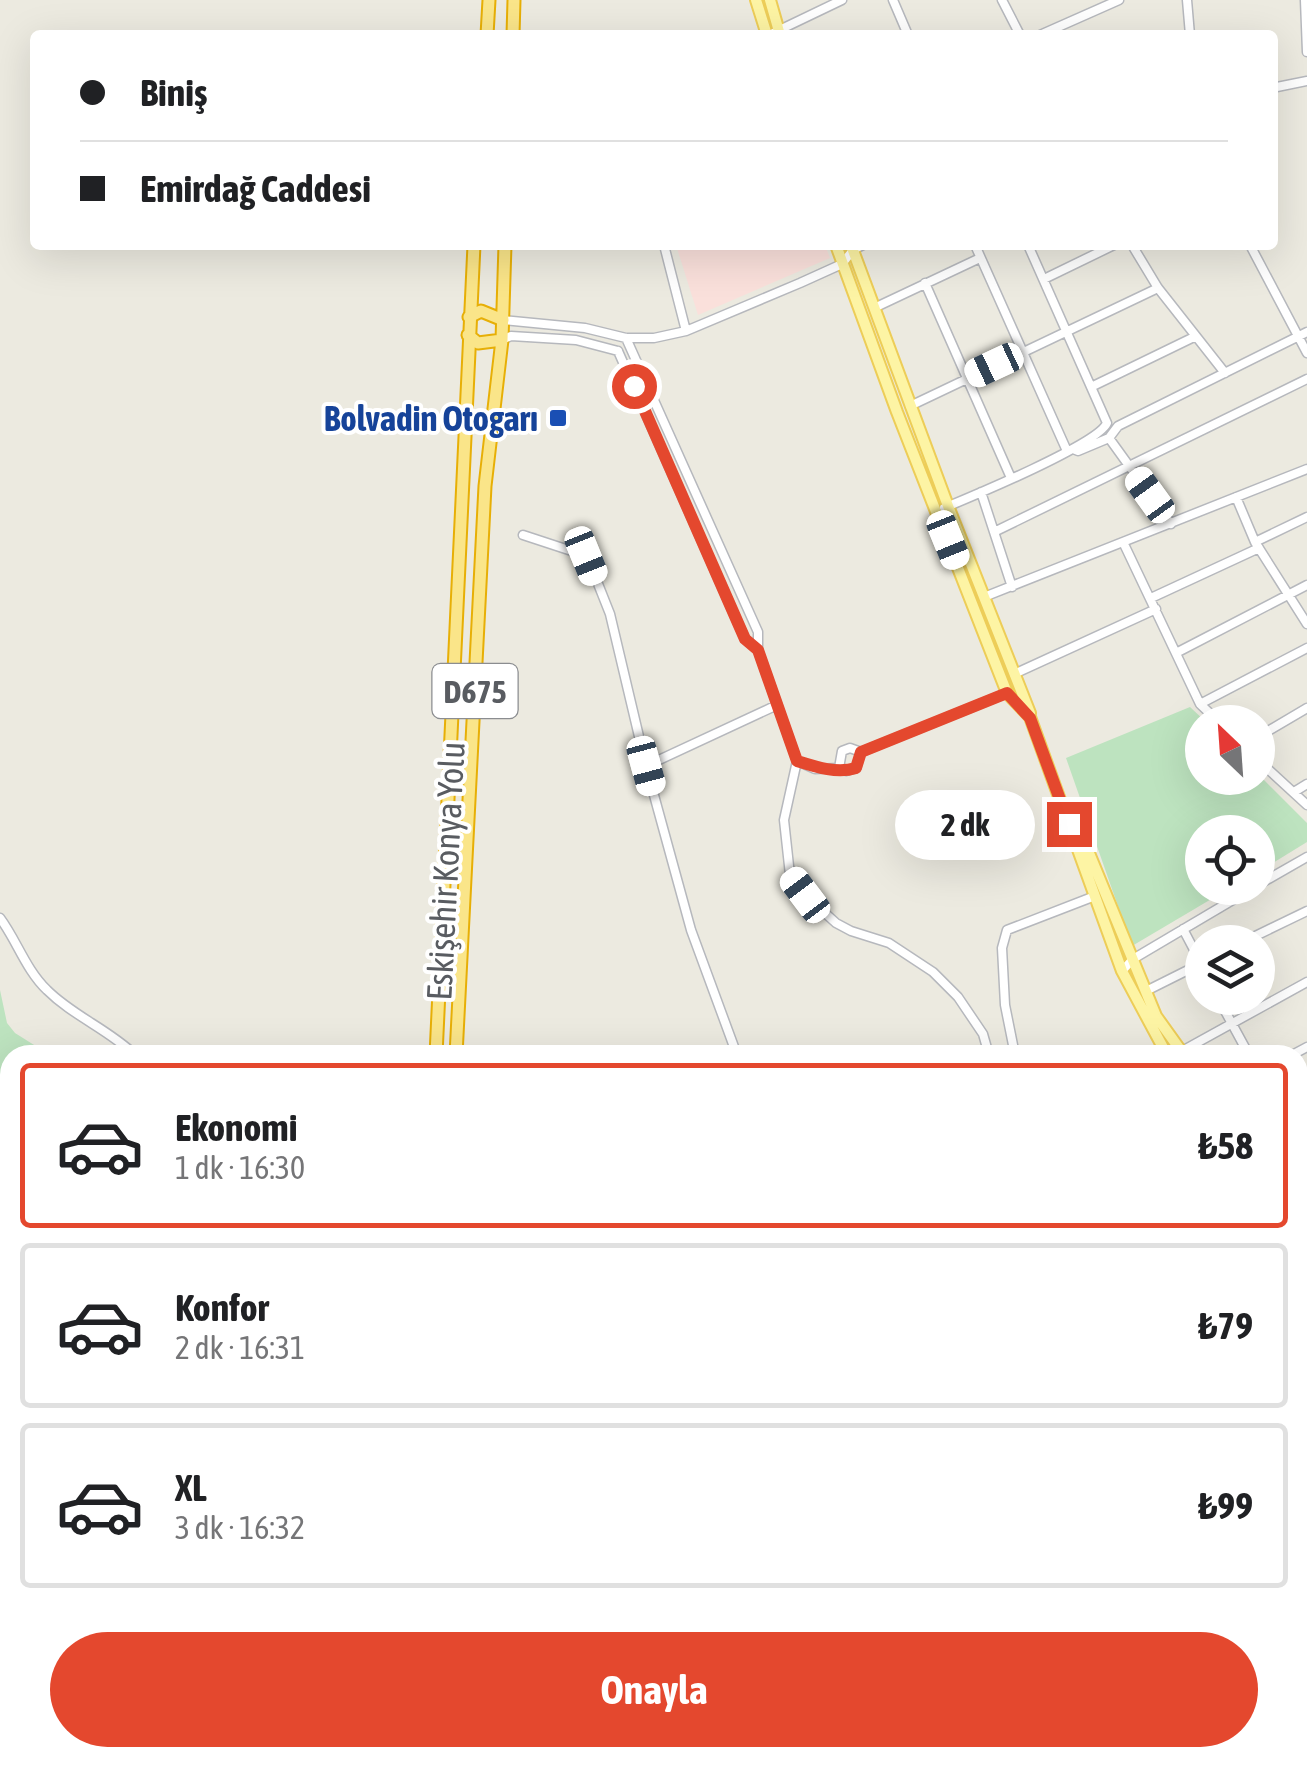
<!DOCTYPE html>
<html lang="tr">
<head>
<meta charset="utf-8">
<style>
  body { margin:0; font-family:"Asap Condensed",sans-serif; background:#f6f6f6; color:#202124; height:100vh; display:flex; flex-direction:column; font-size:38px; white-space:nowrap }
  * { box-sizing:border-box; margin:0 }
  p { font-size:32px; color:#757577 }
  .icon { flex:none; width:55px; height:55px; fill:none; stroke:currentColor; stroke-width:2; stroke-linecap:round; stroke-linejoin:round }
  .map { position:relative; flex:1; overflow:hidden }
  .side { position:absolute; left:0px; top:1045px; width:1308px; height:722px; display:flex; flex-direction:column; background:#fff; border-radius:30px 30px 0 0; box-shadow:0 10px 40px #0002 }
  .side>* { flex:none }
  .banner { position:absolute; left:30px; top:30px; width:1248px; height:220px; border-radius:10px; box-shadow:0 10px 40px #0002; display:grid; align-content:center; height:220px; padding:0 50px; background:#fff }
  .needle { width:65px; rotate:335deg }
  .fabs { position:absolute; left:1185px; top:705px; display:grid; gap:20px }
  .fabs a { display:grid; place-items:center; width:90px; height:90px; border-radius:50%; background:#fff; box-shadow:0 10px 40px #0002; font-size:50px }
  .end { position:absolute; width:45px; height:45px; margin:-22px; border:12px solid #e4482e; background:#fff; box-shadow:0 0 0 5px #fff }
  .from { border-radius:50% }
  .bubble { position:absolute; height:70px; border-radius:35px; background:#fff; box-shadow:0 10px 40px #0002; font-size:32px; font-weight:700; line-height:70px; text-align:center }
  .car { position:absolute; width:30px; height:60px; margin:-30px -15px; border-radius:12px; box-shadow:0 0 8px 2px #0007; background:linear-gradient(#fff 24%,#345 0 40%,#fff 0 76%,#345 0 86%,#fff 0) }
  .banner b { display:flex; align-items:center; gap:35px; height:95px; font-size:38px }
  .banner b+b { border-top:2px solid #e0e0e0 }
  .banner i { width:25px; height:25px; background:#202124 }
  ul { padding:18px 0 0; list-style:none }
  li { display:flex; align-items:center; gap:30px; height:165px; margin:0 20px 15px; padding:0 30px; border:5px solid #e0e0e0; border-radius:10px }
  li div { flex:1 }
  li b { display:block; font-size:38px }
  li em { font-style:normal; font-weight:700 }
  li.current { border-color:#e4482e }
  li>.icon { width:90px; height:90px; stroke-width:1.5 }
  .cta { display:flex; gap:20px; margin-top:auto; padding:20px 50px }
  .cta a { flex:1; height:115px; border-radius:60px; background:#e4482e; color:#fff; font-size:40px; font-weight:700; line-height:115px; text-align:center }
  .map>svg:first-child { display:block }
  .education { fill:#dcd9ce }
  .medical { fill:#fae0db }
  .green { fill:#bde3bf }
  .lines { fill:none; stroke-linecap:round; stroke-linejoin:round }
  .minor-casing { stroke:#b6b8bd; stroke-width:11 }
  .major-casing { stroke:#edcd58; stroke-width:14 }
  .highway-casing { stroke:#e7af06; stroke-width:15 }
  .minor { stroke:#fff; stroke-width:8 }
  .major { stroke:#fdf4a4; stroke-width:10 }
  .highway { stroke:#fae589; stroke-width:11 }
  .route { stroke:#e4482e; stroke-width:12 }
  .transit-dot { fill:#1a4fb4; stroke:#fff; stroke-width:4 }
  .labels { text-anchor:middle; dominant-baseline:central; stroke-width:8; stroke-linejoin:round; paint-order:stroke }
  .shield { fill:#fff; stroke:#8b8d90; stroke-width:2.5 }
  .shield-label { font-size:32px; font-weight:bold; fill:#595c61 }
  .transit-label { font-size:35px; font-weight:bold; fill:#164399; stroke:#fff; text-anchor:end }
  .street-label { font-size:35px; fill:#595c61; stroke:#fff }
</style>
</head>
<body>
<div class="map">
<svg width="1307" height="1767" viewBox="0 0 1307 1767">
  <rect width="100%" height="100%" fill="#eceae0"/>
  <path class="education" d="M 1298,1262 L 1307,1280 L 1307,1349 L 1298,1354 Z
    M 975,1758 L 1161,1758 L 1171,1767 L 982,1767 Z"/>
  <path class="medical" d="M 676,245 L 825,245 L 830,258 L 698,315 Z"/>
  <path class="green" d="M 1190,707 L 1206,722 L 1202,722 L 1202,778 L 1258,778 L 1258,774 L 1307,823 L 1307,842 L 1258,872 L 1258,832 L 1202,832 L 1202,888 L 1230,888 L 1132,946 L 1066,758 Z
    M 0,990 L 7,1023 L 15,1033 L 50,1055 L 10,1055 L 10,1154 L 0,1150 Z
    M 10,1172 L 10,1346 L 0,1348 L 0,1174 Z
    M 1307,1457 L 1307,1656 L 1298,1637 L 1298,1462 Z"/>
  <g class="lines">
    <g class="minor-casing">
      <path id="minor" d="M 893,0 L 908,35
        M 1002,0 L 1020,35
        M 1187,0 L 1190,35
        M 1305,0 L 1307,52
        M 769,35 L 842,0
        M 1040,35 L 1119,0
        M 1272,88 L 1307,81
        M 664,245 L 686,331
        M 975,245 L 1067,451
        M 1132,245 L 1158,288 L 1225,373
        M 1250,245 L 1307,353
        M 1044,279 L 1114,245
        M 925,283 L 1011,478
        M 874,308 L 980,258
        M 503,320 L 585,328 L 626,338 L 654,338 L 686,331 L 800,283 L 842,264 L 853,250 L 863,245
        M 626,338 L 758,632 L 758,650 L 797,761 L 784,820 L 790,875 L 805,895 L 836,923 L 851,931 L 889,943 L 933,972 L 958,997 L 983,1034 L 989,1055
        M 502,340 L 511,336 L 576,340 L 618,351
        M 618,351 L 745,639 L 758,650
        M 1091,387 L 1194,337
        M 910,406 L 1158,288
        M 1073,449 L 1078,451 L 1109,438
        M 981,492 L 1012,587
        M 1236,497 L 1255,542 L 1307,624
        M 944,508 C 973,496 1098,444 1107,423 L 1028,245
        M 1171,524 L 1109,438 L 1118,426 L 1307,332
        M 994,532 L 1307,379
        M 523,535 L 587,556 L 610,614 L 646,766 L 691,930 L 737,1055
        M 1123,542 L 1200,704 L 1219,722
        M 1255,542 L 1307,517
        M 984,597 L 1307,469
        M 1151,598 L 1259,548
        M 1176,653 L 1307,585
        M 1014,674 L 1156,609
        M 1200,704 L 1307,648
        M 1258,737 L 1307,708
        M 1258,760 L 1307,805
        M 797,761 L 815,769 L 839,768 L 846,771 L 856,768 L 861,752 L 1007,693
        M 646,766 L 775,706
        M 839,768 L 842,751 L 850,748 L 861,752
        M 1294,792 L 1307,784
        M 1258,885 L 1307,857
        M 0,918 C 17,941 26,970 47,990 C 73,1016 108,1029 135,1055
        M 1183,929 L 1202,965
        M 1243,942 L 1307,911
        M 1122,971 L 1133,959 L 1253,888
        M 1146,991 L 1202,963
        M 1218,998 L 1249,1055
        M 1182,1051 L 1307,982
        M 1015,1055 L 1005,1005 L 1002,948 L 1007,930 L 1095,896
        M 1292,1055 L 1307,1047
        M 1298,1119 L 1307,1114
        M 1298,1133 L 1307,1151
        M 1298,1185 L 1307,1180
        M 1298,1367 L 1307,1363
        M 1298,1691 L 1307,1691
        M 126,1758 L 130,1767
        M 653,1758 L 662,1767
        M 727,1758 L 734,1767
        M 1159,1758 L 1169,1767
        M 618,1767 L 635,1758
        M 685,1767 L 700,1758"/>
    </g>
    <g class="major-casing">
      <path id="major" d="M 756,0 L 767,35
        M 770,0 L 780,35
        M 836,245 L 897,412 L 1007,693 L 1030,717 L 1122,971 L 1167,1055
        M 851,245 L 948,506 L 1030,713
        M 1070,807 L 1156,1016 L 1184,1055
        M 1298,1220 L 1307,1237
        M 1298,1251 L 1307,1268"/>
    </g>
    <g class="highway-casing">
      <path id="highway" d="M 487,35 L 489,0
        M 513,35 L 514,0
        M 469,317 L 481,311 L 503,320
        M 468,335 L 478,343 L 502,340
        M 436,1055 L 474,245
        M 456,1055 L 485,486 L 502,340 L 505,245
        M 448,1758 L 449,1767
        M 468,1758 L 469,1767"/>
    </g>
    <use href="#minor" class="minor"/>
    <use href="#major" class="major"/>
    <use href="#highway" class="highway"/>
  </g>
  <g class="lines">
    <path class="route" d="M 634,386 L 745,639 L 758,650 L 797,761 C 816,767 837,774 856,768 L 861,752 L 1007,693 L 1030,718 L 1069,824"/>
  </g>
  <rect class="transit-dot" x="548" y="408" width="20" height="20" rx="5"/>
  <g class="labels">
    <rect class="shield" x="432.5" y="664" width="85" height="54" rx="8"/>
    <g class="shield-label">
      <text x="475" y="691">D675</text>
    </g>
    <g class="transit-label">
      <text x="538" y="418">Bolvadin Otogarı</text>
    </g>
    <g class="street-label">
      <text transform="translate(445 871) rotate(-87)">Eskişehir Konya Yolu</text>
    </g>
  </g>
</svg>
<div class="fabs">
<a><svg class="needle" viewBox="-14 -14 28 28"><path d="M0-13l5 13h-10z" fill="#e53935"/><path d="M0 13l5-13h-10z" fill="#757577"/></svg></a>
<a><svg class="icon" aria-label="locate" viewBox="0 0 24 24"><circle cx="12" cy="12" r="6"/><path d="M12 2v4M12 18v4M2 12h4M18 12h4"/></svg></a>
<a><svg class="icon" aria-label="layers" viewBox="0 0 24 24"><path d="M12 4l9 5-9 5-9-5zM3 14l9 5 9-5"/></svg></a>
</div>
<i class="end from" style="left:634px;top:386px"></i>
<i class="end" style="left:1069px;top:824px"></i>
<div class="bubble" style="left:895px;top:790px;width:140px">2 dk</div>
<i class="car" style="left:994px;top:365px;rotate:245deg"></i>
<i class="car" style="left:1150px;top:495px;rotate:324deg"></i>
<i class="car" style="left:948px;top:540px;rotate:158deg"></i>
<i class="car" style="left:586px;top:556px;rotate:158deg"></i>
<i class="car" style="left:646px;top:766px;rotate:165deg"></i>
<i class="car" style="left:805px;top:895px;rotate:323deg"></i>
<div class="banner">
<b><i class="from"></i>Biniş</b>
<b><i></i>Emirdağ Caddesi</b>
</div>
<section class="side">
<ul>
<li class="current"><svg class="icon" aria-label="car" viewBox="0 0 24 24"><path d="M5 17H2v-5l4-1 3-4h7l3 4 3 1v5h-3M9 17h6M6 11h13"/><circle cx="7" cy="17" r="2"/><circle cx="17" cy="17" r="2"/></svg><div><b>Ekonomi</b><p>1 dk · 16:30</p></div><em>₺58</em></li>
<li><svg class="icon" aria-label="car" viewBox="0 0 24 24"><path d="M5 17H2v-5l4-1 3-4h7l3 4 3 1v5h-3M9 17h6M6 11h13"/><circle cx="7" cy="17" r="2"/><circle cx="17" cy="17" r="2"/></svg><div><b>Konfor</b><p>2 dk · 16:31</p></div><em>₺79</em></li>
<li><svg class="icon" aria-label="car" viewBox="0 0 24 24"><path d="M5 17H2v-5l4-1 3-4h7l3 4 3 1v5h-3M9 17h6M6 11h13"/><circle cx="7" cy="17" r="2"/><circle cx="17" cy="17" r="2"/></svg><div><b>XL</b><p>3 dk · 16:32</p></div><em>₺99</em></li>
</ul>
<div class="cta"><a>Onayla</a></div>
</section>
</div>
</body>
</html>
